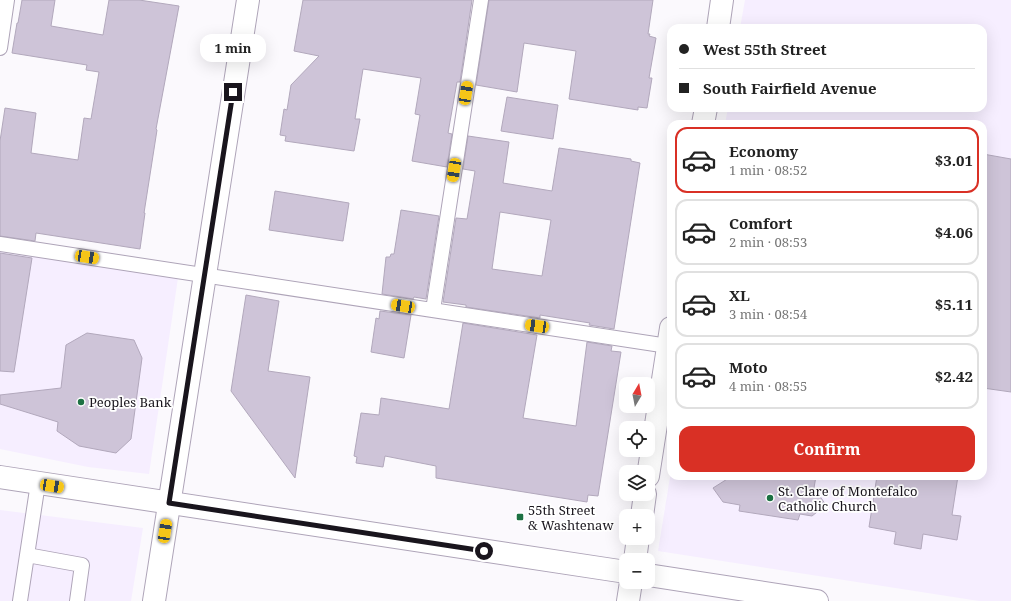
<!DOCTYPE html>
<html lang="en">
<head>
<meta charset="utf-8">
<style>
  body { margin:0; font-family:"Noto Serif",serif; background:#f6f6f6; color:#222; height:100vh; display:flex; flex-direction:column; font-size:15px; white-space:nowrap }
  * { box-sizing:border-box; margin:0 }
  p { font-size:13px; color:#767676 }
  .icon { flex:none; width:22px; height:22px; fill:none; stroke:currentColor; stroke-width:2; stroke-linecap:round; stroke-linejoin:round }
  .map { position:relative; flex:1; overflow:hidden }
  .sheet { position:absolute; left:667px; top:120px; width:320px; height:360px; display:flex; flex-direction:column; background:#fff; border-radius:12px; box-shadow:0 4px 16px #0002 }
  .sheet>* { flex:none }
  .top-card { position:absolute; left:667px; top:24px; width:320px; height:88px; border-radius:12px; box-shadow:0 4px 16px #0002; display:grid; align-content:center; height:88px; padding:0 12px; background:#fff }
  .needle { width:26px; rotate:10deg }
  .controls { position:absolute; left:619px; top:377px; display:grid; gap:8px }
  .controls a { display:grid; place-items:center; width:36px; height:36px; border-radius:8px; background:#fff; box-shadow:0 4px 16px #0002; font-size:20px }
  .end { position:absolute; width:18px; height:18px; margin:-9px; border:5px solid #19151d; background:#fff; box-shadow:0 0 0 2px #fff }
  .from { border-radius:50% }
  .bubble { position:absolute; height:28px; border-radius:12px; background:#fff; box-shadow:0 4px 16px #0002; font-size:13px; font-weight:700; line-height:28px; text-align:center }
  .car { position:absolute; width:12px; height:24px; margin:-12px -6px; border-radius:5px; box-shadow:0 0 3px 1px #0007; background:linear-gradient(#f5c518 24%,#345 0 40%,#f5c518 0 76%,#345 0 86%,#f5c518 0) }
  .top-card b { display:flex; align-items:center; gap:14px; height:38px; font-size:15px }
  .top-card b+b { border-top:1px solid #e0e0e0 }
  .top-card i { width:10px; height:10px; background:#222 }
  ul { padding:7px 0 0; list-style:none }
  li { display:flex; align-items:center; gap:12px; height:66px; margin:0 8px 6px; padding:0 4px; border:2px solid #e0e0e0; border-radius:12px }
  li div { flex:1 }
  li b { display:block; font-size:15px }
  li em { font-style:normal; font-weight:700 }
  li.active { border-color:#d93025 }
  li>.icon { width:36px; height:36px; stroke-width:1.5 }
  .primary-button { display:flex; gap:8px; margin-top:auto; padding:8px 12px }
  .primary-button a { flex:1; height:46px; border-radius:12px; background:#d93025; color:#fff; font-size:16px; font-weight:700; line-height:46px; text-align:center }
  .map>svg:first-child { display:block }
  .built { fill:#f6eeff }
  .building { fill:#cec4d8; stroke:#b2a8bc; fill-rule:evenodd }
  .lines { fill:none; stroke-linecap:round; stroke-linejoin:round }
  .lane-casing { stroke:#aea4b8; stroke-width:16 }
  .street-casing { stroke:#aea4b8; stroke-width:24 }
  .secondary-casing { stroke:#aea4b8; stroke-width:24 }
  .lane { stroke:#fff; stroke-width:14 }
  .street { stroke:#fff; stroke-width:22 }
  .secondary { stroke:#fff; stroke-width:22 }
  .route { stroke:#19151d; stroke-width:5 }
  .poi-dot { fill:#1d7143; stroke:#fff; stroke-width:1.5 }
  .labels { text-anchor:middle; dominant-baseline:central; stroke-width:3.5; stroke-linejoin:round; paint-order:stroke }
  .poi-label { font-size:13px; fill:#19151d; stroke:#fff; text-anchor:start }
</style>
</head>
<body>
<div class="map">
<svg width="1011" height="601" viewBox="0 0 1011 601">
  <rect width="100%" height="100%" fill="#fbf9fd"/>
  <path class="built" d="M 745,0 L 1011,0 L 1011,601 L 979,601 L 658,551 L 671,471 L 671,476 L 983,476 L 983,124 L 725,124 L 728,108 L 983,108 L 983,28 L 740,28 Z
    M 0,244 L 179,271 L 149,474 L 88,467 L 0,449 Z
    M 0,510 L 143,528 L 131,601 L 0,601 Z"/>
  <path class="building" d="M 22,0 L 55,0 L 51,26 L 103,35 L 109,0 L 139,0 L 179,6 L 156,129 L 157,130 L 144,213 L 145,213 L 140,249 L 36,233 L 35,241 L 0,236 L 0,141 L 5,108 L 36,113 L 31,153 L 78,160 L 84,118 L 91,119 L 99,72 L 86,70 L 87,65 L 12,53 L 17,23 L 18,23 Z
    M 303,0 L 472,0 L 460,82 L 457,82 L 448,133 L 452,134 L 447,167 L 412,161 L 420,115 L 415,114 L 421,78 L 363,69 L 355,119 L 360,119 L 354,151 L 285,141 L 286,136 L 280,135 L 284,109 L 287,110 L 291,85 L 319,56 L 294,51 Z
    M 489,0 L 653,0 L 648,34 L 650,34 L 649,36 L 656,38 L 649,78 L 652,78 L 647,108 L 638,107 L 638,110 L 569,99 L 576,51 L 524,43 L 517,92 L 476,85 Z
    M 507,97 L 558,105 L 553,139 L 501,131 Z
    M 468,136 L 509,142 L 503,183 L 552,191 L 559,148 L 631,159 L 631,161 L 640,163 L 614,329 L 589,325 L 590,323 L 540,315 L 540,318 L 466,307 L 466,305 L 443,302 L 456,218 L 467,219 L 475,171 L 463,169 ZM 500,212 L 551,220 L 542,276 L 492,269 Z
    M 983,154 L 1011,159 L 1011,392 L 983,388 Z
    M 275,191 L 349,203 L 343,241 L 269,230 Z
    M 401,210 L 439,216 L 426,299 L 414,297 L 413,299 L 382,294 L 386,257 L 390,257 L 391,254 L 394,254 Z
    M 0,253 L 32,258 L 14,372 L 0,371 Z
    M 246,295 L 279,301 L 268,371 L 310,377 L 295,478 L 231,391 Z
    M 380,311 L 411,315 L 404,358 L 371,352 L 376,318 L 379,319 Z
    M 463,323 L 537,335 L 523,418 L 576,426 L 587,342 L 612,346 L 611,351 L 621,352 L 598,496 L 588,495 L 587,502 L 436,478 L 436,466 L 385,456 L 383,467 L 356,463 L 357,457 L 354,456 L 361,413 L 379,415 L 381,398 L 449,409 Z
    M 87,333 L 134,340 L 142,358 L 131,439 L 116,453 L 79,446 L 57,431 L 58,422 L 0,404 L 0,395 L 61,388 L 66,345 Z
    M 732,476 L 816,476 L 814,488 L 826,505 L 812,516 L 800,514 L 798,520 L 739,511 L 740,505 L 723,502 L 713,488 Z
    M 877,476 L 958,476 L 952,515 L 961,516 L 957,540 L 923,534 L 921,549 L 894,544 L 896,532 L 869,527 Z"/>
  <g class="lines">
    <g class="lane-casing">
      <path id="lane" d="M 0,48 L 7,0
        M 0,244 L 668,346
        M 433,310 L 481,0
        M 27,555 L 82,565 L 77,601
        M 20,601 L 38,483"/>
    </g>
    <g class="street-casing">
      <path id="street" d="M 718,28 L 722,0
        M 703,124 L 706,108
        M 648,476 L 671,328
        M 642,516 L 645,494
        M 635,560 L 638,538
        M 154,601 L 248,0
        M 628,601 L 631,582"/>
    </g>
    <g class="secondary-casing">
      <path id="secondary" d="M 0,477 L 626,572
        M 648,575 L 817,601"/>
    </g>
    <use href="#lane" class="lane"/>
    <use href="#street" class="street"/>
    <use href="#secondary" class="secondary"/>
  </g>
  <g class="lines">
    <path class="route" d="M 233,92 L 169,503 L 484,551"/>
  </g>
  <g class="poi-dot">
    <circle cx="81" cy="402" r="4"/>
    <circle cx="770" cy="498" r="4"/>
    <rect x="516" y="513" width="8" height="8" rx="2"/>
  </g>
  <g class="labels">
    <g class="poi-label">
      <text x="89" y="402">Peoples Bank</text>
      <text x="778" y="491">St. Clare of Montefalco<tspan x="778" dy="15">Catholic Church</tspan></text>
      <text x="528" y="510">55th Street<tspan x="528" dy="15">&amp; Washtenaw</tspan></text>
    </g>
  </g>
</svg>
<div class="controls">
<a><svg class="needle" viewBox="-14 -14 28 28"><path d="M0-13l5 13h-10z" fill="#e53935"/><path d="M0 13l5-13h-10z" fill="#767676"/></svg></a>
<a><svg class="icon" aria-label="locate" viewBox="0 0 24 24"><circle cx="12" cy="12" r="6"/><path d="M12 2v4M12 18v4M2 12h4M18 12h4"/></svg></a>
<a><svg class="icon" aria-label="layers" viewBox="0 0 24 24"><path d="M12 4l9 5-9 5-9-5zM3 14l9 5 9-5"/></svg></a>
<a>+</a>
<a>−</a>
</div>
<i class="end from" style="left:484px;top:551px"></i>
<i class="end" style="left:233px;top:92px"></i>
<div class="bubble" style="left:200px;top:34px;width:66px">1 min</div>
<i class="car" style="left:466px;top:93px;rotate:9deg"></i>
<i class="car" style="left:454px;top:170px;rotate:189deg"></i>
<i class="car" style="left:87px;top:257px;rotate:99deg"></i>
<i class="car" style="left:403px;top:306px;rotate:279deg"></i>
<i class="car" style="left:537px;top:326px;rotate:278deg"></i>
<i class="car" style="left:52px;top:486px;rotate:99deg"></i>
<i class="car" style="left:165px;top:531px;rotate:9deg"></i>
<div class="top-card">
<b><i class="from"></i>West 55th Street</b>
<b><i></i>South Fairfield Avenue</b>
</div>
<section class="sheet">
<ul>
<li class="active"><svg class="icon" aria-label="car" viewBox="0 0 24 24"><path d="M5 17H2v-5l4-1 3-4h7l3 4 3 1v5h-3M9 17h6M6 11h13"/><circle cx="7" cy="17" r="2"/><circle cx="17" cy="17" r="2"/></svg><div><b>Economy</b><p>1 min · 08:52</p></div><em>$3.01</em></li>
<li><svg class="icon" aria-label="car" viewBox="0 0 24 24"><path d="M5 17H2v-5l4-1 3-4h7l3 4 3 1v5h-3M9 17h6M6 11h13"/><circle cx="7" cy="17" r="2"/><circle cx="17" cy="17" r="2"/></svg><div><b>Comfort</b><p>2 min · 08:53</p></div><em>$4.06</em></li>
<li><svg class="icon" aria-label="car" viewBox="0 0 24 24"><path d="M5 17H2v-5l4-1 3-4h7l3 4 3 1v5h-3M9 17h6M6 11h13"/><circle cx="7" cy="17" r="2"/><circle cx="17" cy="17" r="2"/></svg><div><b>XL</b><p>3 min · 08:54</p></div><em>$5.11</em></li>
<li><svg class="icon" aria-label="car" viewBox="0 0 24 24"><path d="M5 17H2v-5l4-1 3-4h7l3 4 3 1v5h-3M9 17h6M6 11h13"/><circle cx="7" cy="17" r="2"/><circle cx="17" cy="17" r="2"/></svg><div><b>Moto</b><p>4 min · 08:55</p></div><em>$2.42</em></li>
</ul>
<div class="primary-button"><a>Confirm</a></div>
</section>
</div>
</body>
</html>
